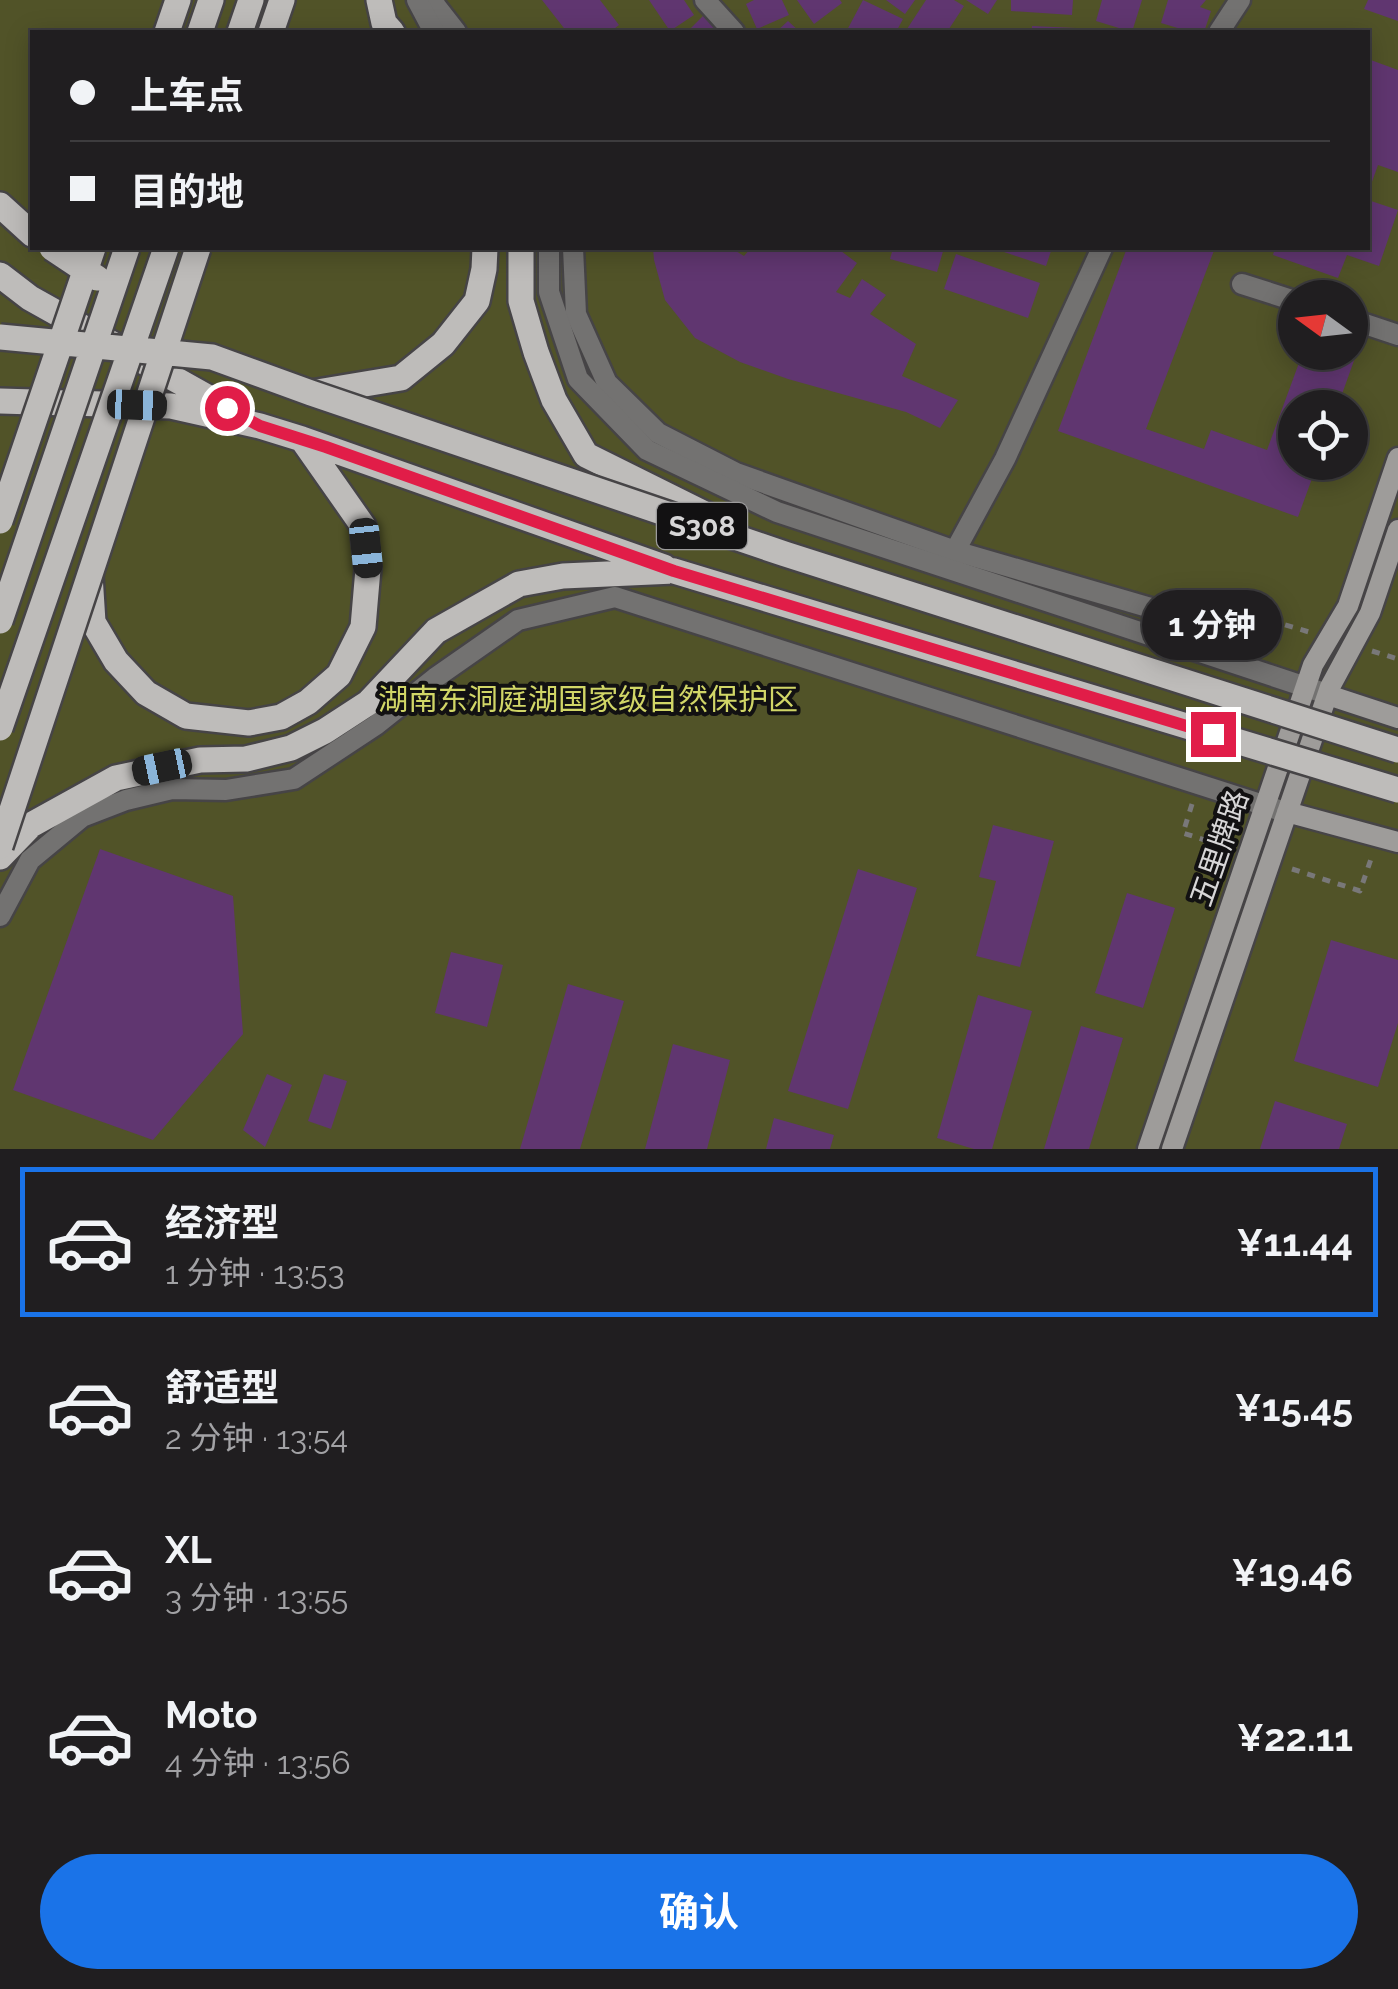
<!DOCTYPE html>
<html lang="zh">
<head>
<meta charset="utf-8">
<style>
  body { margin:0; font-family:Raleway,"Noto Sans SC",sans-serif; background:#282729; color:#f1f3f6; height:100vh; display:flex; flex-direction:column; font-size:38px; white-space:nowrap }
  * { box-sizing:border-box; margin:0 }
  p { font-size:32px; color:#a2a2a5 }
  .icon { flex:none; width:55px; height:55px; fill:none; stroke:currentColor; stroke-width:2; stroke-linecap:round; stroke-linejoin:round }
  .map { position:relative; height:1149px; overflow:hidden }
  .panel { display:flex; flex-direction:column; background:#201e20; flex:1 }
  .panel>* { flex:none }
  .banner { position:absolute; left:30px; top:30px; width:1340px; height:220px; border-radius:0px; box-shadow:0 5px 25px #0003,0 0 0 2px #3d3c3e; display:grid; align-content:center; height:220px; padding:0 40px; background:#201e20 }
  .needle { width:65px; rotate:285deg }
  .fabs { position:absolute; left:1278px; top:280px; display:grid; gap:20px }
  .fabs a { display:grid; place-items:center; width:90px; height:90px; border-radius:50%; background:#201e20; box-shadow:0 5px 25px #0003,0 0 0 2px #3d3c3e; font-size:50px }
  .end { position:absolute; width:45px; height:45px; margin:-22px; border:12px solid #e11d48; background:#fff; box-shadow:0 0 0 5px #fff }
  .from { border-radius:50% }
  .bubble { position:absolute; height:70px; border-radius:35px; background:#201e20; box-shadow:0 5px 25px #0003,0 0 0 2px #3d3c3e; font-size:32px; font-weight:700; line-height:70px; text-align:center }
  .car { position:absolute; width:30px; height:60px; margin:-30px -15px; border-radius:12px; box-shadow:0 0 8px 2px #0007; background:linear-gradient(#222 24%,#8ab4d8 0 40%,#222 0 76%,#8ab4d8 0 86%,#222 0) }
  .banner b { display:flex; align-items:center; gap:35px; height:95px; font-size:38px }
  .banner b+b { border-top:2px solid #3d3c3e }
  .banner i { width:25px; height:25px; background:#f1f3f6 }
  ul { padding:18px 0 0; list-style:none }
  li { display:flex; align-items:center; gap:30px; height:150px; margin:0 20px 15px; padding:0 20px; border:5px solid transparent; border-radius:0px }
  li div { flex:1 }
  li b { display:block; font-size:38px }
  li em { font-style:normal; font-weight:700 }
  li.selected { border-color:#1a73e8 }
  li>.icon { width:90px; height:90px; stroke-width:1.5 }
  .cta { display:flex; gap:20px; margin-top:auto; padding:20px 40px }
  .cta a { flex:1; height:115px; border-radius:60px; background:#1a73e8; color:#fff; font-size:40px; font-weight:700; line-height:115px; text-align:center }
  .map>svg:first-child { display:block }
  .green { fill:#515328; fill-rule:evenodd }
  .building { fill:#603670 }
  .lines { fill:none; stroke-linecap:round; stroke-linejoin:round }
  .minor-casing { stroke:#464446; stroke-width:25 }
  .tertiary-casing { stroke:#464446; stroke-width:25 }
  .secondary-casing { stroke:#464446; stroke-width:25 }
  .primary-casing { stroke:#464446; stroke-width:30 }
  .path { stroke:#797879; stroke-width:5; stroke-dasharray:8 8; stroke-linecap:butt }
  .minor { stroke:#737271; stroke-width:20 }
  .tertiary { stroke:#737271; stroke-width:20 }
  .secondary { stroke:#9e9c9a; stroke-width:20 }
  .primary { stroke:#bebcba; stroke-width:25 }
  .primary-bridge-casing { stroke:#464446; stroke-width:30; stroke-linecap:butt }
  .primary-bridge { stroke:#bebcba; stroke-width:25 }
  .route { stroke:#e11d48; stroke-width:12 }
  .labels { text-anchor:middle; dominant-baseline:central; stroke-width:8; stroke-linejoin:round; paint-order:stroke }
  .shield { fill:#121112; stroke:#9c9b9c; stroke-width:2.5 }
  .shield-label { font-size:28px; font-weight:bold; fill:#d7d6d7 }
  .park-label { font-size:30px; fill:#d1d667; stroke:#121112 }
  .street-label { font-size:30px; fill:#d7d6d7; stroke:#121112 }
</style>
</head>
<body>
<div class="map">
<svg width="1398" height="1149" viewBox="0 0 1398 1149">
  <rect width="100%" height="100%" fill="#2a282a"/>
  <path class="green" d="M 0,0 L 1398,0 L 1398,1149 L 0,1149 ZM 32,32 L 1368,32 L 1368,248 L 32,248 ZM 1295,298 L 1350,298 L 1350,352 L 1295,352 ZM 1295,408 L 1350,408 L 1350,462 L 1295,462 Z"/>
  <path class="building" d="M 542,0 L 600,0 L 619,25 L 610,32 L 567,32 Z
    M 649,0 L 684,0 L 694,15 L 670,31 Z
    M 754,0 L 782,0 L 789,15 L 757,29 L 746,4 Z
    M 797,0 L 840,0 L 842,3 L 814,24 Z
    M 863,0 L 903,19 L 896,32 L 846,32 Z
    M 886,0 L 915,0 L 905,14 Z
    M 926,0 L 954,0 L 964,6 L 947,32 L 905,32 Z
    M 966,0 L 997,0 L 988,14 Z
    M 1011,0 L 1073,0 L 1072,15 L 1011,11 Z
    M 1102,0 L 1142,0 L 1132,32 L 1096,21 Z
    M 1168,0 L 1206,0 L 1200,7 L 1211,11 L 1204,32 L 1191,32 L 1161,23 Z
    M 1368,0 L 1398,0 L 1398,21 L 1364,9 Z
    M 704,15 L 721,32 L 687,32 Z
    M 788,21 L 800,32 L 776,32 Z
    M 1032,26 L 1076,28 L 1076,32 L 1032,32 Z
    M 1368,59 L 1398,70 L 1398,172 L 1378,165 L 1368,193 Z
    M 1368,200 L 1398,210 L 1379,266 L 1347,255 L 1338,278 L 1273,255 L 1275,248 L 1368,248 Z
    M 653,248 L 731,248 L 744,256 L 751,248 L 837,248 L 857,263 L 836,292 L 850,298 L 862,279 L 886,295 L 870,314 L 916,344 L 902,376 L 958,400 L 940,428 L 906,412 L 788,379 L 740,362 L 695,338 L 665,300 L 654,260 Z
    M 893,248 L 944,248 L 937,272 L 890,259 Z
    M 992,248 L 1052,248 L 1046,266 Z
    M 1127,248 L 1215,248 L 1146,429 L 1204,449 L 1211,430 L 1267,450 L 1303,352 L 1350,352 L 1350,341 L 1360,344 L 1337,408 L 1295,408 L 1295,462 L 1318,462 L 1298,517 L 1058,431 Z
    M 956,254 L 1040,283 L 1028,318 L 944,289 Z
    M 993,825 L 1054,841 L 1020,967 L 976,956 L 996,881 L 979,877 Z
    M 100,849 L 233,896 L 243,1034 L 153,1140 L 13,1090 Z
    M 858,869 L 917,888 L 848,1109 L 788,1091 Z
    M 1127,893 L 1175,908 L 1143,1008 L 1095,993 Z
    M 1331,940 L 1398,960 L 1398,1023 L 1378,1087 L 1294,1061 Z
    M 451,952 L 503,965 L 487,1027 L 435,1013 Z
    M 568,984 L 624,1001 L 580,1149 L 520,1149 Z
    M 978,995 L 1032,1011 L 992,1149 L 974,1149 L 937,1138 Z
    M 1081,1026 L 1123,1038 L 1089,1149 L 1044,1149 Z
    M 673,1044 L 730,1060 L 707,1149 L 645,1149 Z
    M 267,1074 L 292,1085 L 265,1147 L 243,1130 Z
    M 324,1074 L 347,1081 L 331,1129 L 308,1121 Z
    M 1275,1101 L 1347,1124 L 1339,1149 L 1260,1149 Z
    M 774,1118 L 834,1135 L 830,1149 L 766,1149 Z"/>
  <g class="lines">
    <g class="minor-casing">
      <path id="minor" d="M 434,0 L 435,5 L 456,32
        M 705,0 L 734,32
        M 1219,32 L 1240,0
        M 573,248 L 576,314 L 607,383 L 658,433 L 736,473 L 955,551 L 1206,624
        M 1242,284 L 1295,301
        M 1350,319 L 1398,335
        M 949,562 L 1005,459 L 1102,248"/>
    </g>
    <g class="tertiary-casing">
      <path id="tertiary" d="M 417,0 L 434,32
        M 549,248 L 549,292 L 578,379 L 647,450 L 777,512 L 1321,692
        M 0,916 L 30,860 L 82,817 L 126,800 L 172,789 L 226,790 L 294,779 L 376,725 L 435,678 L 518,620 L 615,597 L 1282,811"/>
    </g>
    <g class="secondary-casing">
      <path id="secondary" d="M 1328,695 L 1398,718
        M 1287,812 L 1398,842
        M 1148,1149 L 1313,665 L 1348,606 L 1398,458
        M 1172,1149 L 1330,687 L 1370,613 L 1398,530"/>
    </g>
    <g class="primary-casing">
      <path id="primary" d="M 379,0 L 384,23 L 392,32
        M 167,32 L 178,0
        M 200,32 L 211,0
        M 240,32 L 251,0
        M 271,32 L 282,0
        M 0,205 L 32,234
        M 521,248 L 521,301 L 536,352 L 554,400 L 586,455 L 731,527
        M 0,275 L 30,298 L 232,411
        M 311,393 L 401,378 L 443,344 L 477,301 L 484,269 L 485,248
        M 0,401 L 171,406 L 260,426 L 302,439 L 664,567
        M 90,575 L 93,622 L 116,661 L 146,693 L 186,716 L 249,723 L 281,717 L 308,702 L 339,675 L 363,627 L 368,569 L 363,526 L 302,439
        M 0,857 L 31,825 L 116,778 L 200,760 L 246,759 L 291,748 L 325,731 L 368,703 L 436,631 L 519,584 L 563,576 L 674,571"/>
    </g>
    <path class="path" d="M 1245,647 L 1255,616 L 1309,632
      M 1372,651 L 1398,659
      M 1192,804 L 1183,833 L 1229,848
      M 1292,869 L 1360,891 L 1372,856"/>
    <use href="#minor" class="minor"/>
    <use href="#tertiary" class="tertiary"/>
    <use href="#secondary" class="secondary"/>
    <use href="#primary" class="primary"/>
    <g class="primary-bridge-casing">
      <path id="primary-bridge" d="M 52,248 L 97,278
        M 0,337 L 212,357 L 311,393 L 785,554 L 1398,750
        M 0,521 L 93,248
        M 674,571 L 1398,790
        M 0,621 L 127,248
        M 0,728 L 166,248
        M 0,846 L 198,248"/>
    </g>
    <use href="#primary-bridge" class="primary-bridge"/>
  </g>
  <g class="lines">
    <path class="route" d="M 227,408 L 260,426 L 326,447 L 674,571 L 1213,734"/>
  </g>
  <g class="labels">
    <rect class="shield" x="657" y="503" width="90" height="46" rx="8"/>
    <g class="shield-label">
      <text x="702" y="526">S308</text>
    </g>
    <g class="park-label">
      <text x="588" y="699">湖南东洞庭湖国家级自然保护区</text>
    </g>
    <g class="street-label">
      <text transform="translate(1219 848) rotate(-71)">五里牌路</text>
    </g>
  </g>
</svg>
<div class="fabs">
<a><svg class="needle" viewBox="-14 -14 28 28"><path d="M0-13l5 13h-10z" fill="#e53935"/><path d="M0 13l5-13h-10z" fill="#a2a2a5"/></svg></a>
<a><svg class="icon" aria-label="locate" viewBox="0 0 24 24"><circle cx="12" cy="12" r="6"/><path d="M12 2v4M12 18v4M2 12h4M18 12h4"/></svg></a>
</div>
<i class="end from" style="left:227px;top:408px"></i>
<i class="end" style="left:1213px;top:734px"></i>
<div class="bubble" style="left:1142px;top:590px;width:140px">1 分钟</div>
<i class="car" style="left:137px;top:405px;rotate:92deg"></i>
<i class="car" style="left:366px;top:548px;rotate:174deg"></i>
<i class="car" style="left:162px;top:767px;rotate:258deg"></i>
<div class="banner">
<b><i class="from"></i>上车点</b>
<b><i></i>目的地</b>
</div>
</div>
<section class="panel">
<ul>
<li class="selected"><svg class="icon" aria-label="car" viewBox="0 0 24 24"><path d="M5 17H2v-5l4-1 3-4h7l3 4 3 1v5h-3M9 17h6M6 11h13"/><circle cx="7" cy="17" r="2"/><circle cx="17" cy="17" r="2"/></svg><div><b>经济型</b><p>1 分钟 · 13:53</p></div><em>¥11.44</em></li>
<li><svg class="icon" aria-label="car" viewBox="0 0 24 24"><path d="M5 17H2v-5l4-1 3-4h7l3 4 3 1v5h-3M9 17h6M6 11h13"/><circle cx="7" cy="17" r="2"/><circle cx="17" cy="17" r="2"/></svg><div><b>舒适型</b><p>2 分钟 · 13:54</p></div><em>¥15.45</em></li>
<li><svg class="icon" aria-label="car" viewBox="0 0 24 24"><path d="M5 17H2v-5l4-1 3-4h7l3 4 3 1v5h-3M9 17h6M6 11h13"/><circle cx="7" cy="17" r="2"/><circle cx="17" cy="17" r="2"/></svg><div><b>XL</b><p>3 分钟 · 13:55</p></div><em>¥19.46</em></li>
<li><svg class="icon" aria-label="car" viewBox="0 0 24 24"><path d="M5 17H2v-5l4-1 3-4h7l3 4 3 1v5h-3M9 17h6M6 11h13"/><circle cx="7" cy="17" r="2"/><circle cx="17" cy="17" r="2"/></svg><div><b>Moto</b><p>4 分钟 · 13:56</p></div><em>¥22.11</em></li>
</ul>
<div class="cta"><a>确认</a></div>
</section>
</body>
</html>
